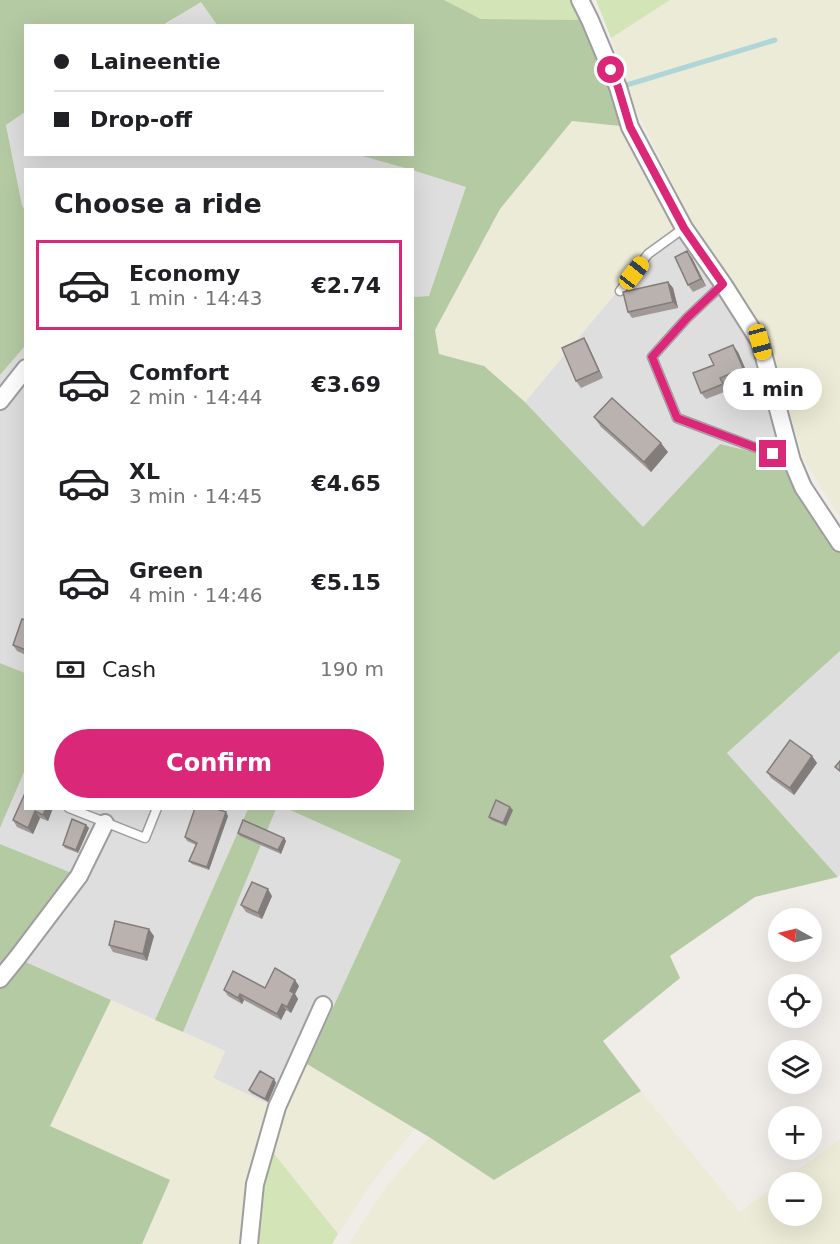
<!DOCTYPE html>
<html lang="en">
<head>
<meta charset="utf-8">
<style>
  body { margin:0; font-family:"DejaVu Sans",sans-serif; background:#f6f6f6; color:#202124; height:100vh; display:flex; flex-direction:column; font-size:22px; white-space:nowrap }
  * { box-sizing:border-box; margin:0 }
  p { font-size:20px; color:#757577 }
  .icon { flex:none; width:33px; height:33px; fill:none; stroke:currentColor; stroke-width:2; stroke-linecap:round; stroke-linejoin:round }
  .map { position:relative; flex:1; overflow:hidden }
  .sheet { position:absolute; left:24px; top:168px; width:390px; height:642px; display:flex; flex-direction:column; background:#fff; border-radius:0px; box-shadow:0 6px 24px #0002 }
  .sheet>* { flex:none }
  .hud { position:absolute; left:24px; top:24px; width:390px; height:132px; border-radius:0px; box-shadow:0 6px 24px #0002; display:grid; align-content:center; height:132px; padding:0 30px; background:#fff }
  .needle { width:39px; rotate:278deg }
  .controls { position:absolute; left:768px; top:908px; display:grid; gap:12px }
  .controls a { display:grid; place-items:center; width:54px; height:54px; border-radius:50%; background:#fff; box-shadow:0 6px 24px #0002; font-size:30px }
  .end { position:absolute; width:27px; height:27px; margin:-14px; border:8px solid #db2777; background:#fff; box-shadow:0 0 0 3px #fff }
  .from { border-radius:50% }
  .bubble { position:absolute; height:42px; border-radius:21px; background:#fff; box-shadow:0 6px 24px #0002; font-size:20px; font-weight:800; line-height:42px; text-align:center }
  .car { position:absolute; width:18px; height:36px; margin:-18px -9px; border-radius:8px; box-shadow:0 0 4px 2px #0007; background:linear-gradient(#f5c518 24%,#345 0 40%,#f5c518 0 76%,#345 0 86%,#f5c518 0) }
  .hud b { display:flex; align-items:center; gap:21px; height:57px; font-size:22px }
  .hud b+b { border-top:2px solid #e0e0e0 }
  .hud i { width:15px; height:15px; background:#202124 }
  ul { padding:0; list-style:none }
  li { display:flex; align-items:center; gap:18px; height:90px; margin:0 12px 9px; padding:0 18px; border:3px solid transparent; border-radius:0px }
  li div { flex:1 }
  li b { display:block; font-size:22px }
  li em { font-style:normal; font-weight:800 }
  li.current { border-color:#db2777 }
  li>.icon { width:54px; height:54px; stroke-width:1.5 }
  h2 { padding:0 30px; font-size:27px; line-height:72px }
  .pay { display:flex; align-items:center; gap:15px; height:66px; padding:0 30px; font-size:22px }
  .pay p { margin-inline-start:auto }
  .button { display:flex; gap:12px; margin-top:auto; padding:12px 30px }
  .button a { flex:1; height:69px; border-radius:36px; background:#db2777; color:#fff; font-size:24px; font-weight:800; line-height:69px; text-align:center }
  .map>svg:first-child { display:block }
  .residential { fill:#dfdedf }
  .farmland { fill:#ecebd7 }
  .grass { fill:#d3e4b6 }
  .forest { fill:#b4caa3 }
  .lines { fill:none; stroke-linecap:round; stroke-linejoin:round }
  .stream { stroke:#afd5d8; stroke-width:5 }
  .service-casing { stroke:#9e9e9e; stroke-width:11 }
  .minor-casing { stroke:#9e9e9e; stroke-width:20 }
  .service { stroke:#fff; stroke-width:8 }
  .minor { stroke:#fff; stroke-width:16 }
  .wall { fill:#a09996 }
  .shaded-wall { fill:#827d7a }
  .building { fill:#bab2af; stroke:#827d7a; stroke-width:1.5 }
  .route { stroke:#db2777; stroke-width:8 }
</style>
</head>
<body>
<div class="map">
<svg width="840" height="1244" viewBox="0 0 840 1244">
  <rect width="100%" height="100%" fill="#f0ede9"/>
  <path class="residential" d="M 201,1 L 217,25 L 163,26 Z
    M 25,112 L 26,154 L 359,154 L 409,169 L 26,170 L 25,211 L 22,205 L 6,124 Z
    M 412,170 L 467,187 L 429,296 L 413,297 Z
    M 684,228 L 760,342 L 792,461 L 720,444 L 643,528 L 525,402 L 648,254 Z
    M 25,346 L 25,673 L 0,663 L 0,375 Z
    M 840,651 L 840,875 L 838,877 L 727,753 Z
    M 25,770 L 26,808 L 248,809 L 155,1020 L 17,958 L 78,876 L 0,844 L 0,828 Z
    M 276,809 L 288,809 L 401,860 L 286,1110 L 272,1106 L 213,1078 L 225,1051 L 183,1032 Z"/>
  <path class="farmland" d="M 670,0 L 840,0 L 840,517 L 804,460 L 768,341 L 691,222 L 630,98 L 611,38 Z
    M 572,121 L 630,127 L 684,228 L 648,254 L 525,402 L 484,366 L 439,354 L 435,330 L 500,209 Z
    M 111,1000 L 225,1051 L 213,1078 L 272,1106 L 244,1244 L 142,1244 L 169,1180 L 50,1126 Z
    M 307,1064 L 415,1128 L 371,1184 L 338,1234 L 272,1151 L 286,1110 Z
    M 641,1091 L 740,1212 L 778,1184 L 778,1215 L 812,1215 L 812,1182 L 781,1182 L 840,1139 L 840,1244 L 349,1244 L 385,1188 L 429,1137 L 494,1180 Z"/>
  <path class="grass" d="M 444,0 L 580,0 L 590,20 L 481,19 Z
    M 596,0 L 670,0 L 611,38 Z
    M 272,1151 L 338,1234 L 332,1244 L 256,1244 L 261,1186 Z"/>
  <path class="forest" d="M 0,0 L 444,0 L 481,19 L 590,20 L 630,127 L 572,121 L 500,209 L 435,330 L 439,354 L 484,366 L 525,402 L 643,527 L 720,444 L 792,461 L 840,543 L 840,651 L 727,753 L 838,877 L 755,897 L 670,956 L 680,978 L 603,1041 L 641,1091 L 494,1180 L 429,1137 L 307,1064 L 401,860 L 288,809 L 412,808 L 413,297 L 429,296 L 466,187 L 412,170 L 359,155 L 412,154 L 412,26 L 217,25 L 201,2 L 163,25 L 26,26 L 25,112 L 6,125 L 22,205 L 25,211 L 25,346 L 0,375 Z
    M 0,663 L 25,673 L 25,770 L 0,828 Z
    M 248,809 L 276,809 L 183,1032 L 155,1020 Z
    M 0,844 L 79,876 L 0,979 Z
    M 19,959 L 111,1000 L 50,1126 L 170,1180 L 142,1244 L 0,1244 L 0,981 Z"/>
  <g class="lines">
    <path class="stream" d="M 620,87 L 775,40"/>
    <g class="service-casing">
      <path id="service" d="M 723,284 L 687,318 L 652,357 L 677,418 L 791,461
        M 620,291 L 648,254 L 684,228
        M 69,808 L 145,838 L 157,808"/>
    </g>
    <g class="minor-casing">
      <path id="minor" d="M 580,0 L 590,20 L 618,87 L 630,127 L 684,228 L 723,284 L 760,342 L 792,461 L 803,487 L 840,543
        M 0,401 L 26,368
        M 0,979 L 17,958 L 79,876 L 105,823
        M 249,1244 L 255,1184 L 277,1107 L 323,1005"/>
    </g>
    <use href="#service" class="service"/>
    <use href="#minor" class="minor"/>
  </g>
  <path class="wall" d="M 692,258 L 706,286 L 693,292 L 688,285 Z
    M 668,282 L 673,288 L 678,308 L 632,318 L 628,312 Z
    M 584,338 L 588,345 L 603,378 L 581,388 L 576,381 Z
    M 738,352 L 748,375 L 725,385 L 727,391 L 706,399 L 701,393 L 714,365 Z
    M 594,417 L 668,452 L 651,472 L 601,427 Z
    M 26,620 L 26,655 L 17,651 L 13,645 Z
    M 812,756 L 817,763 L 794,795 L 771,778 L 767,772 Z
    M 26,791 L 53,808 L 48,821 L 40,818 L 33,834 L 17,827 L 13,820 Z
    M 513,810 L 506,826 L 491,820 L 489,817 Z
    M 228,816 L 209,870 L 192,864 L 189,861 L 196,845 L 187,841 L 185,837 Z
    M 86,825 L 89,828 L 78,853 L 65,848 L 63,845 Z
    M 238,833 L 284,838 L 286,841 L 281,854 L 240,836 Z
    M 272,896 L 262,919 L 246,912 L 241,905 Z
    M 154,936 L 147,961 L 113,952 L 109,945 Z
    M 299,986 L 295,994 L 298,999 L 291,1013 L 286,1010 L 281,1020 L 244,1000 L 242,1004 L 228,996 L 224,990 Z
    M 274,1079 L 276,1083 L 268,1102 L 251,1093 L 249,1090 Z"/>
  <path class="shaded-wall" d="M 687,251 L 692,258 L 706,286 L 701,279 Z
    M 668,282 L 673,288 L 678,308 L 673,302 Z
    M 584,338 L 588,345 L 603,378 L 599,371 Z
    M 733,345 L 738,352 L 748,375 L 743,368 Z
    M 661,443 L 668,452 L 651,472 L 644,462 Z
    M 812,756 L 817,763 L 794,795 L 790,788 Z
    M 510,807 L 513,810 L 506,826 L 503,823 Z
    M 46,808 L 53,808 L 48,821 L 43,815 Z
    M 35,811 L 40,818 L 33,834 L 28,828 Z
    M 226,812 L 228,816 L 209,870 L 207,867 Z
    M 86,825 L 89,828 L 78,853 L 76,850 Z
    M 284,838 L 286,841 L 281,854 L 278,850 Z
    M 268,889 L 272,896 L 262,919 L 258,913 Z
    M 149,929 L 154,936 L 147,961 L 143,954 Z
    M 295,980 L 299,986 L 295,994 L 298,999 L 291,1013 L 287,1007 L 290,991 Z
    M 240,994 L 244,1000 L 242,1004 L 238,998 Z
    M 282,1004 L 286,1010 L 281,1020 L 277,1014 Z
    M 274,1079 L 276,1083 L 268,1102 L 265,1099 Z"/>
  <path class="building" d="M 687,251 L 701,279 L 688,285 L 675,257 Z
    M 668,282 L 673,302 L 628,312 L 623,292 Z
    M 584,338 L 599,371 L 576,381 L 562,348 Z
    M 733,345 L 743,368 L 720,378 L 723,384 L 701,393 L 693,373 L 714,365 L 709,355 Z
    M 612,398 L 661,443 L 644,462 L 594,417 Z
    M 22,619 L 26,620 L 26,650 L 13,645 Z
    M 790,740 L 812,756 L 790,788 L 767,772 Z
    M 840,761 L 840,771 L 835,767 Z
    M 26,791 L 26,808 L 46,808 L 43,815 L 35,811 L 28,828 L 13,820 Z
    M 496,800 L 510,807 L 503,823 L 489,817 Z
    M 195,808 L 214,808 L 226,812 L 207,867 L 189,861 L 197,843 L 185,837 Z
    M 72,819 L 86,825 L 76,850 L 63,845 Z
    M 243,820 L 284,838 L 278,850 L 238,833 Z
    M 252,882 L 268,889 L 258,913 L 241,905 Z
    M 115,921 L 149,929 L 143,954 L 109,945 Z
    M 275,968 L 295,980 L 290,991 L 294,993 L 287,1007 L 282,1004 L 277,1014 L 240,994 L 238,998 L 224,990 L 233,971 L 265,988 Z
    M 260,1071 L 274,1079 L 265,1099 L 249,1090 Z"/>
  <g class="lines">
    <path class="route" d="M 611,70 L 618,87 L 630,127 L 684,228 L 723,284 L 687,318 L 652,357 L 677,418 L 773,454"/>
  </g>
</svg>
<div class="controls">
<a><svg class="needle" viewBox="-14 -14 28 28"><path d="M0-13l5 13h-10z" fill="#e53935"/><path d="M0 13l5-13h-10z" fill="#757577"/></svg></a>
<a><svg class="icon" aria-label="locate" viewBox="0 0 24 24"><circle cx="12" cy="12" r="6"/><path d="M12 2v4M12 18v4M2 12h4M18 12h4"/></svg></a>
<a><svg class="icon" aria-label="layers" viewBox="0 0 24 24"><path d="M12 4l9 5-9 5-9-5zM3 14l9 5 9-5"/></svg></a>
<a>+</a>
<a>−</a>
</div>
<i class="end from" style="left:611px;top:70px"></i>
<i class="end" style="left:773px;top:454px"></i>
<div class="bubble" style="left:723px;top:368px;width:99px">1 min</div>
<i class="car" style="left:634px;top:273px;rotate:38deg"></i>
<i class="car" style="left:760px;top:342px;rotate:165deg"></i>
<div class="hud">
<b><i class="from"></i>Laineentie</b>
<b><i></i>Drop-off</b>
</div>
<section class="sheet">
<h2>Choose a ride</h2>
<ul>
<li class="current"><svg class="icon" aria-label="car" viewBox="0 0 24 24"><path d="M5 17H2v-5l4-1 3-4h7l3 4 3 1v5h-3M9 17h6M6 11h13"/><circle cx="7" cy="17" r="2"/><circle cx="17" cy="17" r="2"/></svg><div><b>Economy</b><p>1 min · 14:43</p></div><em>€2.74</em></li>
<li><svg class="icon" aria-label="car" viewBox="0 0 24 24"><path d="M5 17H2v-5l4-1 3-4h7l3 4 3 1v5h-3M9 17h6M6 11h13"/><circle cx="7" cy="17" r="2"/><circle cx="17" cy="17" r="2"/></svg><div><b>Comfort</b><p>2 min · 14:44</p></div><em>€3.69</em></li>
<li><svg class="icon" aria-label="car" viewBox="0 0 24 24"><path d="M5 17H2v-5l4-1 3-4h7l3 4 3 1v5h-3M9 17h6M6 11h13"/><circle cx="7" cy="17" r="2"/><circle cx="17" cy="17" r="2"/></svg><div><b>XL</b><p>3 min · 14:45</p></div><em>€4.65</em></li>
<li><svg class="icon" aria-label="car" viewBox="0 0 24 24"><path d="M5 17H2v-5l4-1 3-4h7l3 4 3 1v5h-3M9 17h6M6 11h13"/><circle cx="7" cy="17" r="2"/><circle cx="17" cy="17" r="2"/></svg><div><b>Green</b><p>4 min · 14:46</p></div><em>€5.15</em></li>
</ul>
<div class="pay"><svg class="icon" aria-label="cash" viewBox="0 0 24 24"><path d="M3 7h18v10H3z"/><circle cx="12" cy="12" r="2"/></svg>Cash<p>190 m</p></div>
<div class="button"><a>Confirm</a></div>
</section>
</div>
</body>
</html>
